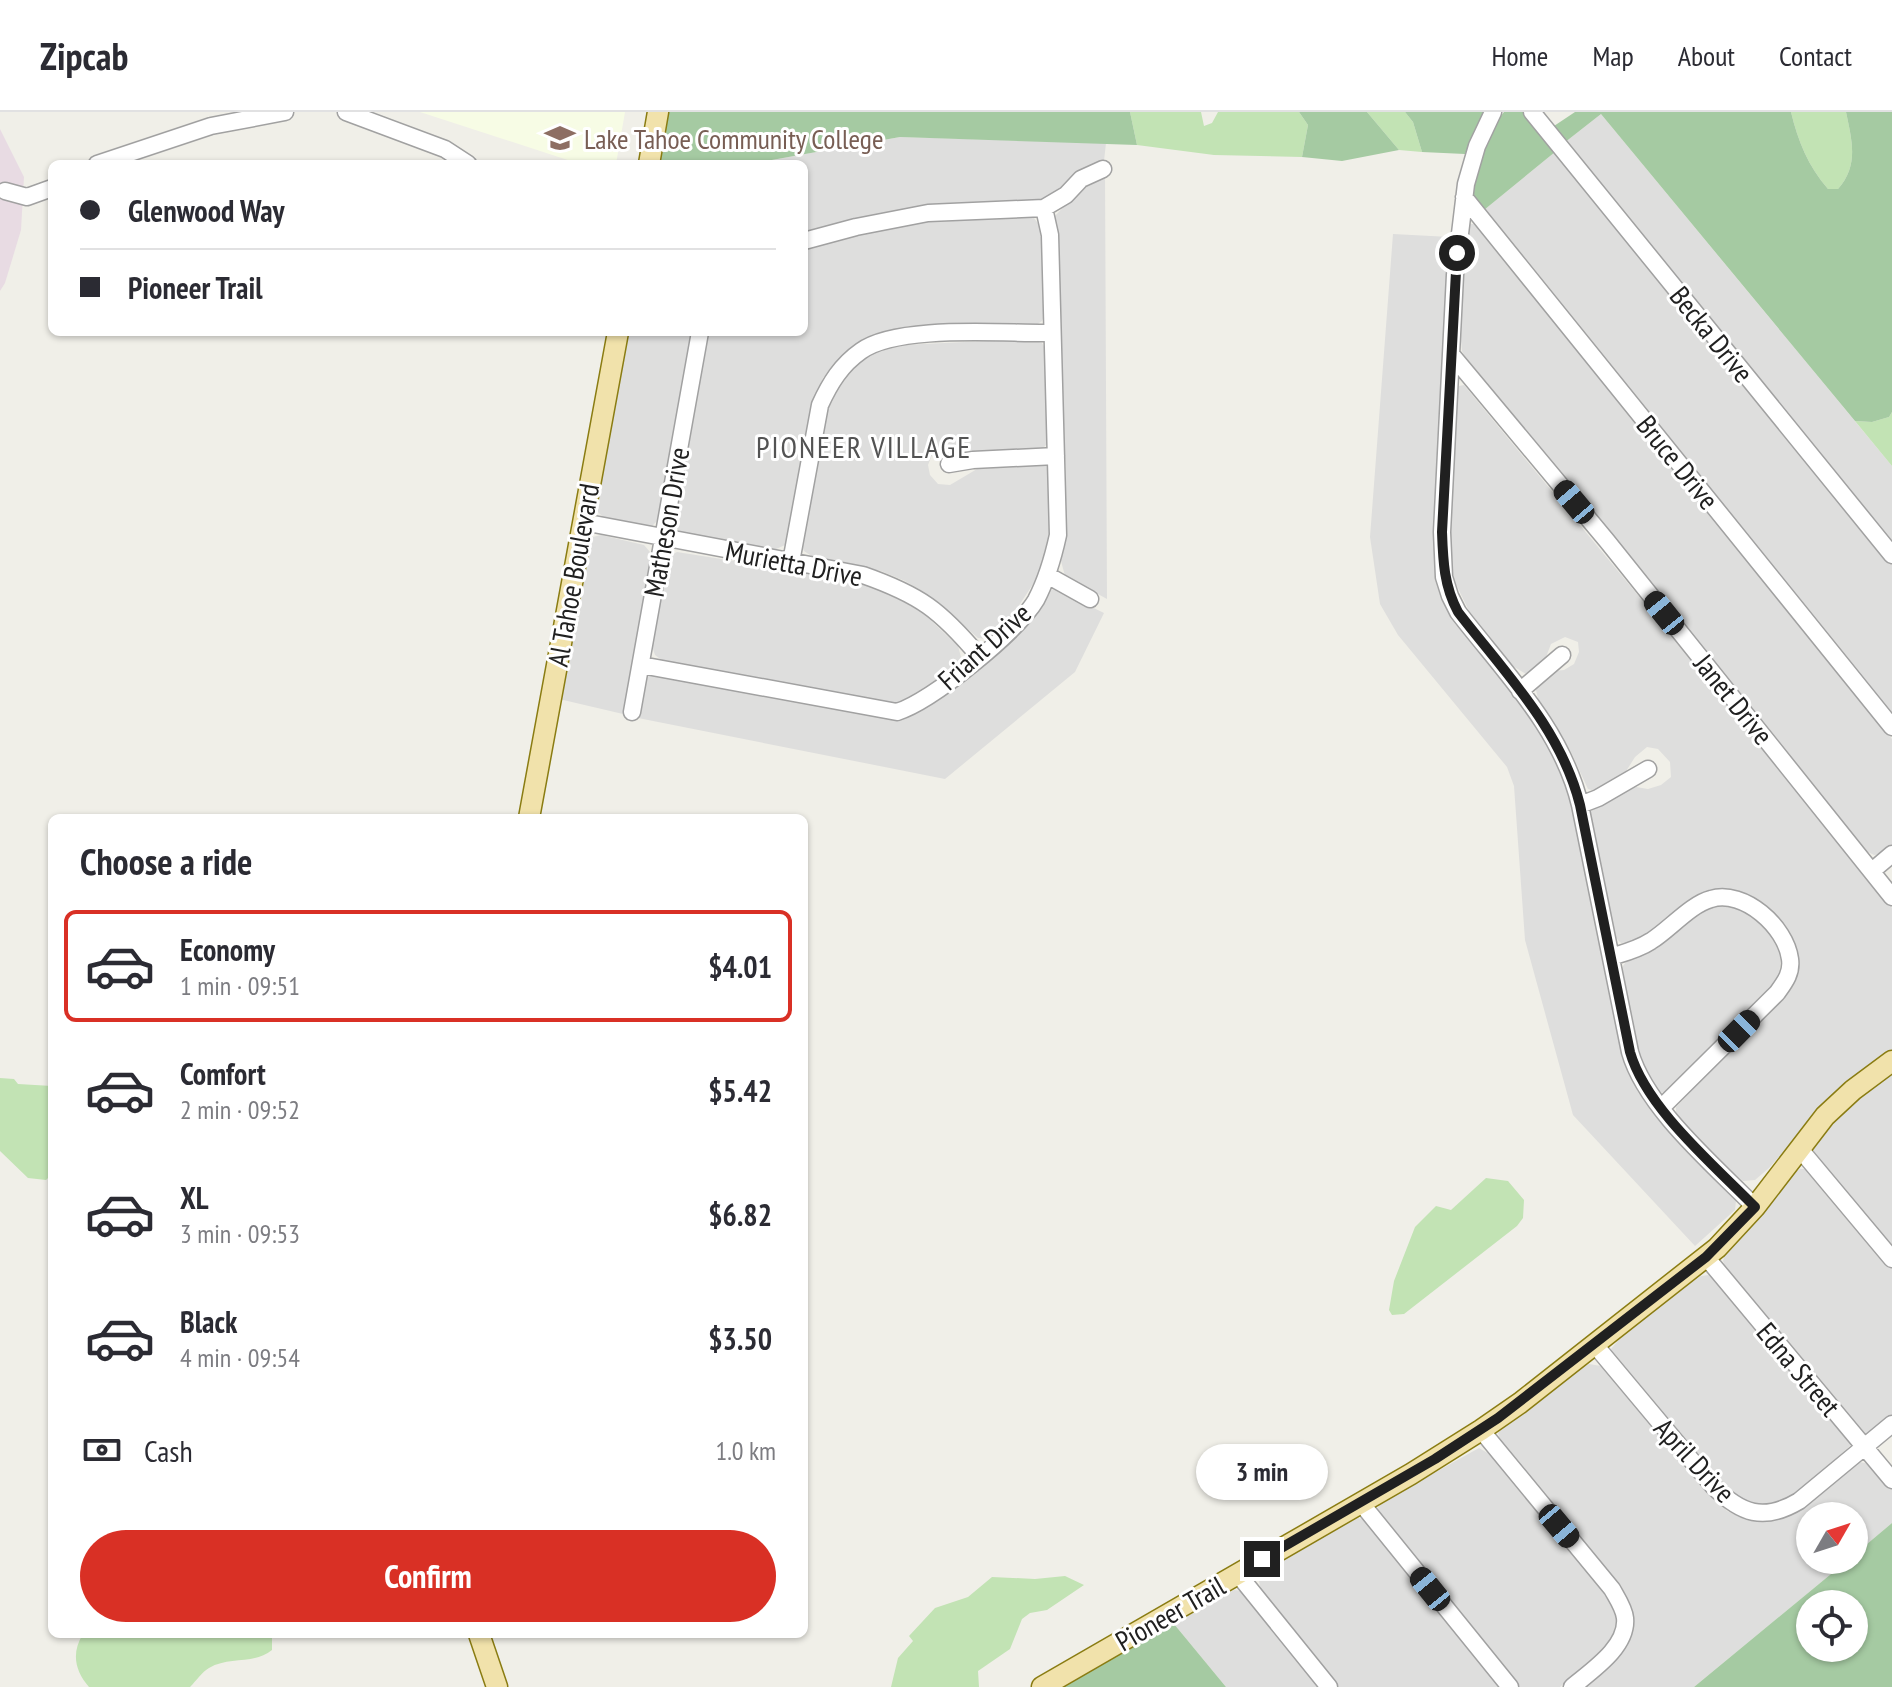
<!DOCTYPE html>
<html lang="en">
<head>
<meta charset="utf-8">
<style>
  body { margin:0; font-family:"PT Sans Narrow",sans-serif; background:#f7f7f7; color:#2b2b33; height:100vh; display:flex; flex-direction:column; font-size:30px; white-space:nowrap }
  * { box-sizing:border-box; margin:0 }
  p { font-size:26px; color:#7c7c81 }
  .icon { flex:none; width:44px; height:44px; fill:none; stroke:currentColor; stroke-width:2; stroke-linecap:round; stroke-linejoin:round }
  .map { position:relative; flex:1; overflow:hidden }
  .side { position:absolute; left:48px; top:702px; width:760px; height:824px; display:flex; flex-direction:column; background:#fff; border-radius:12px; box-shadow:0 2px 6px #0004 }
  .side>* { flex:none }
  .banner { position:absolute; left:48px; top:48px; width:760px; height:176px; border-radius:12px; box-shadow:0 2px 6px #0004; display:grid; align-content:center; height:176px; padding:0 32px; background:#fff }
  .needle { width:52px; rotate:51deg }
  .fabs { position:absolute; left:1796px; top:1390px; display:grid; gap:16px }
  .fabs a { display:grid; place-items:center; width:72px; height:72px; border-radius:50%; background:#fff; box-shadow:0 2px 6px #0004; font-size:40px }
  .end { position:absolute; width:36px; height:36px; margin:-18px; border:10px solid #202020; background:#fff; box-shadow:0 0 0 4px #fff }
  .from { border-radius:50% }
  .bubble { position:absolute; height:56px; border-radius:28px; background:#fff; box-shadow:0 2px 6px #0004; font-size:26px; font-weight:700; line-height:56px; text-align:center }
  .car { position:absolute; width:24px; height:48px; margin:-24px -12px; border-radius:10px; box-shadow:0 0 6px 2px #0007; background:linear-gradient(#222 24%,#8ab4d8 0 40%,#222 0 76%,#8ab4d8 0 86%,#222 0) }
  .banner b { display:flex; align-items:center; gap:28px; height:76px; font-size:30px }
  .banner b+b { border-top:2px solid #e1e1e2 }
  .banner i { width:20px; height:20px; background:#2b2b33 }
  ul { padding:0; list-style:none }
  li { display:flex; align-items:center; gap:24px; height:112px; margin:0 16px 12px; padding:0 16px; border:4px solid transparent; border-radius:12px }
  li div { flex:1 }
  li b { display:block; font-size:30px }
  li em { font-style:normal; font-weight:700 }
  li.selected { border-color:#d93025 }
  li>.icon { width:72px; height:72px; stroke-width:1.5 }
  h2 { padding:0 32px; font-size:36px; line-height:96px }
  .pay { display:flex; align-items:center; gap:20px; height:88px; padding:0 32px; font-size:30px }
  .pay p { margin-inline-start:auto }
  .cta { display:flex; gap:16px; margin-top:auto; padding:16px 32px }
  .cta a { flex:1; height:92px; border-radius:48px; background:#d93025; color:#fff; font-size:32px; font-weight:700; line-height:92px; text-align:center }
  header { display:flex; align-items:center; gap:48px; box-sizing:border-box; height:112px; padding:0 40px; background:#fff; border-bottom:2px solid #e1e1e2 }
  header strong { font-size:38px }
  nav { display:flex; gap:44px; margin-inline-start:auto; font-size:28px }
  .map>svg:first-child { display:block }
  .residential { fill:#dededd }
  .industrial { fill:#e8dbe3 }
  .education { fill:#f7fce5 }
  .grass { fill:#c2e3b4 }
  .forest { fill:#a5caa2; fill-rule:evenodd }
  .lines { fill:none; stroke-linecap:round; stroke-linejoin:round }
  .minor-casing { stroke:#a1a1a1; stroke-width:19 }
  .major-casing { stroke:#8a7c12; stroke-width:23 }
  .minor { stroke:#fff; stroke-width:16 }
  .major { stroke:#f1e2ab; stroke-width:20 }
  .route { stroke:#202020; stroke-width:10 }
  .labels { text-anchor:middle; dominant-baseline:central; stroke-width:6; stroke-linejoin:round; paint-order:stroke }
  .education-label { font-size:28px; fill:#785e54; stroke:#fff; text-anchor:start }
  .street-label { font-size:28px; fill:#202020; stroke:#fff }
  .neighbourhood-label { font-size:30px; letter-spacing:2px; fill:#535353; stroke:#fff }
</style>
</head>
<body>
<header>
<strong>Zipcab</strong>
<nav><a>Home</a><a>Map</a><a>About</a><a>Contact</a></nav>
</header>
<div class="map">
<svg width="1892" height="1575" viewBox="0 0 1892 1575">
  <rect width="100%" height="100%" fill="#f0efe8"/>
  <path class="residential" d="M 1601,2 L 1892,354 L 1892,435 L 1564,31 Z
    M 900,25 L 1106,31 L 1104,49 L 1080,58 L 1048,87 L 1032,90 L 946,91 L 911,96 L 804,121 L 804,52 L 750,52 Z
    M 1555,40 L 1892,453 L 1892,605 L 1484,98 Z
    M 1105,63 L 1107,487 L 1065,464 L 1061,449 L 1064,425 L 1066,367 L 1055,104 L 1083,74 Z
    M 1025,105 L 1034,106 L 1043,118 L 1045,202 L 1042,209 L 1036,213 L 909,214 L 883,220 L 860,231 L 836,250 L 823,266 L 815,289 L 789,424 L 785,433 L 774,438 L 692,423 L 682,421 L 676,416 L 673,408 L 707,220 L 804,220 L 804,137 L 878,117 L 947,106 Z
    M 1470,112 L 1475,112 L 1485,120 L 1892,627 L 1892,734 L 1882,742 L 1874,743 L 1866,739 L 1472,258 L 1462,239 L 1460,219 L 1465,119 Z
    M 1393,122 L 1450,125 L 1436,377 L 1442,484 L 1452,505 L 1542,618 L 1572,686 L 1628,955 L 1637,978 L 1736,1089 L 1735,1098 L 1695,1134 L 1573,1003 L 1525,828 L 1514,674 L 1507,655 L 1398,523 L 1380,492 L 1370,425 Z
    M 627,220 L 694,220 L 659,407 L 652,414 L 605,407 L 597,399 L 596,392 Z
    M 1028,227 L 1042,231 L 1046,238 L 1049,323 L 1047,332 L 1042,337 L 969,342 L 950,336 L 941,336 L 932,343 L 928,353 L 930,363 L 938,372 L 950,373 L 977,357 L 1040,353 L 1047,354 L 1051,359 L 1053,406 L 1048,437 L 1039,463 L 1010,507 L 987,527 L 978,526 L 930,484 L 905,469 L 881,459 L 813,445 L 804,439 L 801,433 L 827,297 L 835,276 L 848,261 L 865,246 L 882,237 L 902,233 Z
    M 1464,273 L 1795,673 L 1892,796 L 1892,938 L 1863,957 L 1837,979 L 1769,1056 L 1755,1068 L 1743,1069 L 1728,1057 L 1676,1003 L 1676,995 L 1781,886 L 1797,865 L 1797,847 L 1790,823 L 1770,800 L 1746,782 L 1725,777 L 1705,781 L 1647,824 L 1631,830 L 1621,831 L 1616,826 L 1590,707 L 1591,699 L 1623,680 L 1636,675 L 1648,677 L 1661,673 L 1671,665 L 1670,650 L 1658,637 L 1647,635 L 1635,645 L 1623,664 L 1595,679 L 1588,677 L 1570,638 L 1539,591 L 1536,578 L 1539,570 L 1554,559 L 1564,558 L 1574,552 L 1579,540 L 1578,530 L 1565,525 L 1551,532 L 1546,545 L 1526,562 L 1511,553 L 1469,499 L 1452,464 L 1449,443 L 1455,280 L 1459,274 Z
    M 601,423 L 644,433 L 650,440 L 652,449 L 623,602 L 559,587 L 588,434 L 593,425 Z
    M 677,440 L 849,467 L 878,476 L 922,500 L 958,534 L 961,545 L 955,554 L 920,581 L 906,589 L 890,593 L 663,549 L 655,543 L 652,534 L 665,454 L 670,444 Z
    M 1055,477 L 1104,501 L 1075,560 L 945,667 L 638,606 L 643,572 L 646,565 L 652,562 L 879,605 L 900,606 L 915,601 L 935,588 L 1049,478 Z
    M 1738,793 L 1757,804 L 1773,822 L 1781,844 L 1779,865 L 1770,878 L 1666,980 L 1660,981 L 1653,976 L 1638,941 L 1621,861 L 1623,854 L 1628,847 L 1709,794 Z
    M 1892,959 L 1892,1137 L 1813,1041 L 1815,1028 L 1846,995 Z
    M 1800,1057 L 1807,1057 L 1812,1062 L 1892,1157 L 1892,1304 L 1871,1321 L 1866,1322 L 1859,1318 L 1726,1157 L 1723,1149 L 1725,1141 L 1755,1111 L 1793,1062 Z
    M 1709,1163 L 1717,1167 L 1851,1333 L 1794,1385 L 1762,1395 L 1745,1390 L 1729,1382 L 1613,1244 L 1611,1237 L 1621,1225 L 1689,1172 L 1701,1164 Z
    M 1589,1252 L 1601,1254 L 1619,1271 L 1727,1399 L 1745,1407 L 1765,1410 L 1786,1405 L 1860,1350 L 1869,1352 L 1892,1378 L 1892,1411 L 1854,1443 L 1854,1404 L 1810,1404 L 1810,1448 L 1848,1448 L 1694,1575 L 1584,1575 L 1631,1518 L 1631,1493 L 1614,1468 L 1502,1334 L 1498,1321 L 1504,1313 L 1578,1258 Z
    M 1479,1336 L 1491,1343 L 1612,1491 L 1617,1505 L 1614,1520 L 1605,1536 L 1560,1575 L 1519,1575 L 1379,1402 L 1378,1395 L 1382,1390 Z
    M 1358,1406 L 1366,1408 L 1501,1575 L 1338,1575 L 1262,1484 L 1258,1464 L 1262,1459 Z
    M 1234,1478 L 1242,1479 L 1319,1575 L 1226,1575 L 1174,1512 Z"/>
  <path class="industrial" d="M 0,17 L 24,65 L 21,118 L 5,171 L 0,179 Z"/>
  <path class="education" d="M 420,0 L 625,0 L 616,52 L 580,52 Z"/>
  <path class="grass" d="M 1130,0 L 1201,0 L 1204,14 L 1212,11 L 1218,0 L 1299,0 L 1308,13 L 1302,45 L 1214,43 L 1137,33 Z
    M 1367,0 L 1405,0 L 1413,10 L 1422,40 L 1399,38 Z
    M 1791,0 L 1846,0 C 1852,29 1859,53 1838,77 L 1828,77 C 1808,54 1798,29 1791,0 Z
    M 1892,300 L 1892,354 L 1855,309 L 1872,310 L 1889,305 Z
    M 0,966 L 14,967 L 18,972 L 52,974 L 52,1062 L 46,1068 L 28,1066 L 0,1039 Z
    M 1486,1066 L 1508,1069 L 1524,1088 L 1523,1106 L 1517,1114 L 1404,1202 L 1392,1203 L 1389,1198 L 1394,1169 L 1415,1115 L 1436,1094 L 1451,1098 Z
    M 1065,1464 L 1084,1473 L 1047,1498 L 1030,1501 L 1022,1507 L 1010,1537 L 978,1559 L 979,1575 L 891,1575 L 898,1546 L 913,1529 L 909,1524 L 935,1496 L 968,1485 L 992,1465 L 1035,1467 Z
    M 83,1522 L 272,1522 L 272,1538 C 254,1553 230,1544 209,1556 C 202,1560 196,1569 190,1575 L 89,1575 C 75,1559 71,1541 83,1522 Z"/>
  <path class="forest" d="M 666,0 L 1130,0 L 1137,33 L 900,25 L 750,52 L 657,52 Z
    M 1299,0 L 1367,0 L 1399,38 L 1342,49 L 1302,45 L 1308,13 Z
    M 1405,0 L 1484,0 L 1465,42 L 1422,40 L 1413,10 Z
    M 1504,0 L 1523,0 L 1555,40 L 1484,98 C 1479,92 1471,84 1471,76 C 1471,57 1492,14 1504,0 Z
    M 1575,0 L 1791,0 C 1798,29 1808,54 1828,77 L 1838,77 C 1859,53 1852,29 1846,0 L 1892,0 L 1892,300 L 1889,305 L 1872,310 L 1855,309 L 1601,2 L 1564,31 L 1551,16 Z
    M 1892,1411 L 1892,1575 L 1694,1575 L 1848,1448 L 1854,1448 L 1854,1443 ZM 1854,1492 L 1854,1536 L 1810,1536 L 1810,1492 Z
    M 1174,1512 L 1226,1575 L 1061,1575 Z"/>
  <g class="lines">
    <g class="minor-casing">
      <path id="minor" d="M 346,0 L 445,37 L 468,52
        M 1493,0 L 1477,34 L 1466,72 L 1455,163 L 1442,420 L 1444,465 L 1450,484 L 1458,500 C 1505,561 1562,617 1580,693 L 1630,940 C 1646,996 1714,1053 1755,1095
        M 1532,0 L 1892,443
        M 97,52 L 211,14 L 285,0
        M 5,79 L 27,85 L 52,76
        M 1464,85 L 1892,615
        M 804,129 L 856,115 L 928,101 L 1044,96 L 1066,83 L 1081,67 L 1103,57
        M 1451,242 L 1607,429 L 1892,785
        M 949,352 L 973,348 L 1056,344
        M 583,410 L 863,463 C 920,483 940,498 979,544
        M 791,450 L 820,293 C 830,271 841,253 861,239 C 898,212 1005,222 1052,221
        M 1047,463 L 1090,487
        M 641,553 L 897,600 C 932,589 1017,520 1036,488 C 1047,467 1053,446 1058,423 L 1050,123 L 1044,96
        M 1520,579 L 1562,543
        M 632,600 L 700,220
        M 1580,693 L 1598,686 L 1648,657
        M 1872,759 L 1892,742
        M 1611,845 C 1624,841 1639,837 1651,829 C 1669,818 1691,792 1711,787 C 1744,777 1786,815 1790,847 C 1792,861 1785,870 1777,881 L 1661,996
        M 1799,1036 L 1892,1147
        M 1706,1145 L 1892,1368
        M 1595,1233 L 1713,1374 C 1741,1402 1764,1410 1799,1389 L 1892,1312
        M 1481,1318 L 1612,1477 C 1617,1486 1624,1496 1625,1506 C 1628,1535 1591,1559 1572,1575
        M 1361,1391 L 1510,1575
        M 1237,1461 L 1329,1575"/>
    </g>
    <g class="major-casing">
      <path id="major" d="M 649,52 L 658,0
        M 529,706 L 618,220
        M 479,1522 L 497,1575
        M 1042,1575 L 1411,1362 L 1481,1318 L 1520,1291 L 1717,1136 L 1755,1095 L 1825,1004 L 1853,978 L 1892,949"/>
    </g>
    <use href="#minor" class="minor"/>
    <use href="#major" class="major"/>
  </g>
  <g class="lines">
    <path class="route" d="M 1262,1447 L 1435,1347 L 1498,1306 L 1706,1145 L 1755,1095 C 1714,1053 1646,996 1630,940 L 1580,693 C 1561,617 1505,561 1458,500 C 1444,474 1443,449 1442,420 L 1457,141"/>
  </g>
  <defs>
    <g id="university-bare" transform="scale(2.4)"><path d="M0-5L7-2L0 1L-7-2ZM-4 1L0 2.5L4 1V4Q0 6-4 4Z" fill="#8d6e63" stroke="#fff" stroke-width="2.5" paint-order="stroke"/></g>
  </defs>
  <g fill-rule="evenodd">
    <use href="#university-bare" x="560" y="26"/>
  </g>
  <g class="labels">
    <g class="education-label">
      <text x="584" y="26">Lake Tahoe Community College</text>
    </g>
    <g class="street-label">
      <text transform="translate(1712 222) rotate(51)">Becka Drive</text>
      <text transform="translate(1678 350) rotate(51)">Bruce Drive</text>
      <text transform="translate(666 410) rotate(-80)">Matheson Drive</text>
      <text transform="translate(794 451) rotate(11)">Murietta Drive</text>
      <text transform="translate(573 463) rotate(-80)">Al Tahoe Boulevard</text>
      <text transform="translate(984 534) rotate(-42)">Friant Drive</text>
      <text transform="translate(1734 587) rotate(51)">Janet Drive</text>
      <text transform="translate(1799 1257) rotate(50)">Edna Street</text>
      <text transform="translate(1695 1348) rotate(47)">April Drive</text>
      <text transform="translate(1170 1501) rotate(-30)">Pioneer Trail</text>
    </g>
    <g class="neighbourhood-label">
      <text x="864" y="334">PIONEER VILLAGE</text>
    </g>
  </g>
</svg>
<div class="fabs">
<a><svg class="needle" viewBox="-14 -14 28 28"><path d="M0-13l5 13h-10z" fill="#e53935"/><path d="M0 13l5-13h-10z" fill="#7c7c81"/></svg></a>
<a><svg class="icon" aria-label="locate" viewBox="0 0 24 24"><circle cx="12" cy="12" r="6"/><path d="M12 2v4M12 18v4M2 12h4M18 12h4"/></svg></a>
</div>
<i class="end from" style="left:1457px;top:141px"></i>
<i class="end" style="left:1262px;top:1447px"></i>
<div class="bubble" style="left:1196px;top:1332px;width:132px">3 min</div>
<i class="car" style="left:1574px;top:390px;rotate:320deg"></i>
<i class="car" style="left:1664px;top:501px;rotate:321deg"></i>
<i class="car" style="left:1739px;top:919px;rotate:45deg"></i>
<i class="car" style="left:1559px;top:1414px;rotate:140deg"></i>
<i class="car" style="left:1430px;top:1477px;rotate:321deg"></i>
<div class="banner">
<b><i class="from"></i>Glenwood Way</b>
<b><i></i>Pioneer Trail</b>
</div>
<section class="side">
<h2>Choose a ride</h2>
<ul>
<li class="selected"><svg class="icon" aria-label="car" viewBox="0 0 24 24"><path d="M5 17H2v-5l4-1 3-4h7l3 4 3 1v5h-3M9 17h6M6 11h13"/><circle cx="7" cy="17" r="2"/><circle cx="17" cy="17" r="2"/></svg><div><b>Economy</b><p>1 min · 09:51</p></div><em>$4.01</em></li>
<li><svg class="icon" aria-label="car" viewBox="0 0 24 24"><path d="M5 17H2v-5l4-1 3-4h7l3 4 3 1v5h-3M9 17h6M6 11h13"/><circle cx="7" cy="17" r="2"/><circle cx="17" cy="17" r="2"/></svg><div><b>Comfort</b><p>2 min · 09:52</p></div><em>$5.42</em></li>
<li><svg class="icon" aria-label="car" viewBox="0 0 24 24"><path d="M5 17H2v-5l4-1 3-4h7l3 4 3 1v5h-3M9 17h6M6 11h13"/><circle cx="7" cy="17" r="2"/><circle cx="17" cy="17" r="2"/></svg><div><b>XL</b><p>3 min · 09:53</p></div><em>$6.82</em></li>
<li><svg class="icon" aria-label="car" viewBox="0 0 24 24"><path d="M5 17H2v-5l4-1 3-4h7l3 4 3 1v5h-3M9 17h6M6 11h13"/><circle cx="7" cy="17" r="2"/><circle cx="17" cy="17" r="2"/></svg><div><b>Black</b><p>4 min · 09:54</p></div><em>$3.50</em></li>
</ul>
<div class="pay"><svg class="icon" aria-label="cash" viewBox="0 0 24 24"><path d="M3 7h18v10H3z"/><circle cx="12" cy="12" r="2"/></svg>Cash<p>1.0 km</p></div>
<div class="cta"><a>Confirm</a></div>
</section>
</div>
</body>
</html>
